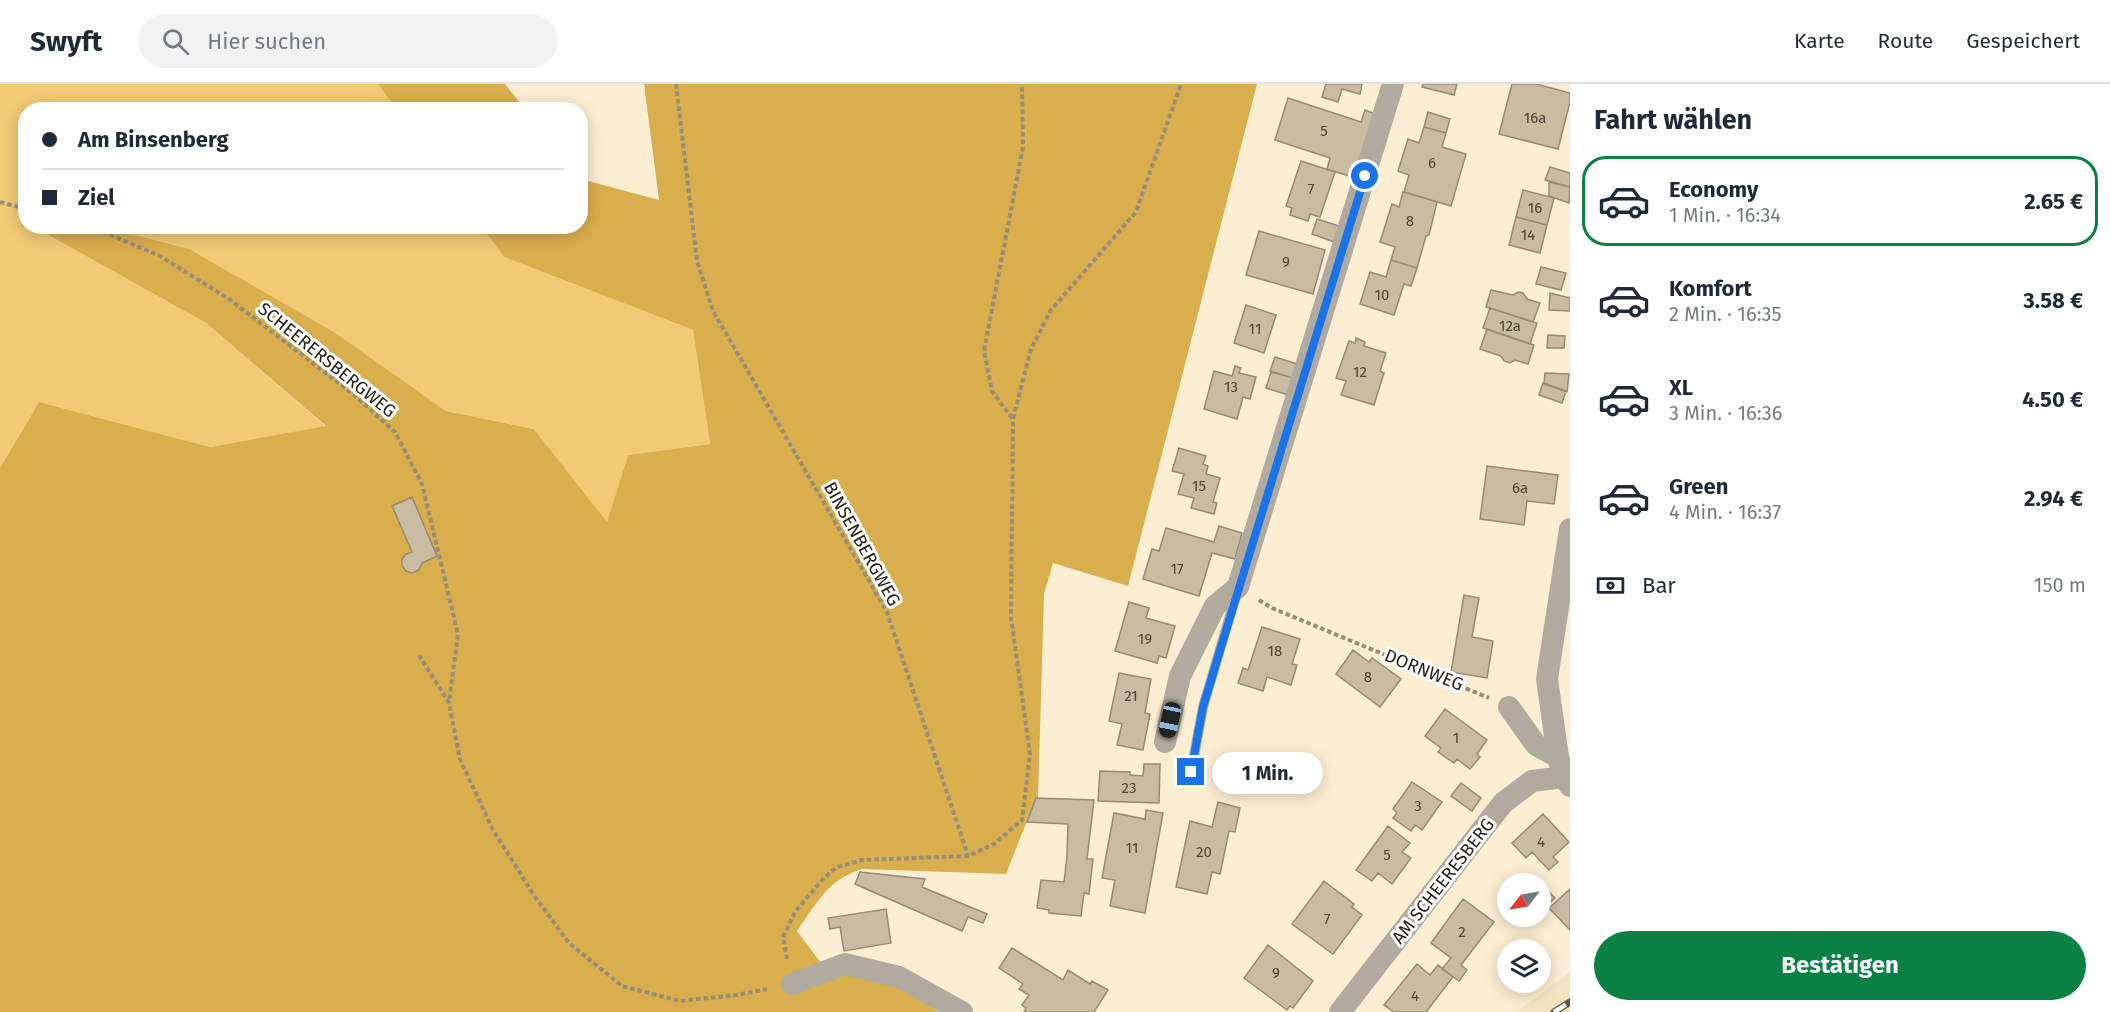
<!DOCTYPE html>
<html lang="de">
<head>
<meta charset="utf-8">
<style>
  body { margin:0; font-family:"Fira Sans",sans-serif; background:#f2f2f3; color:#1f2937; height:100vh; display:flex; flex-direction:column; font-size:22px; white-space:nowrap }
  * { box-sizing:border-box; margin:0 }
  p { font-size:20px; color:#747a83 }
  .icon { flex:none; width:33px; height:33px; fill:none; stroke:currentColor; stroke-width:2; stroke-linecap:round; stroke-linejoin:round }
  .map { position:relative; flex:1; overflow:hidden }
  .drawer { display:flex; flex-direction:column; background:#fff; width:540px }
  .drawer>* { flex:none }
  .banner { position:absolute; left:18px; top:18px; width:570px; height:132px; border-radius:24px; box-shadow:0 3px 15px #0003; display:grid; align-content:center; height:132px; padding:0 24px; background:#fff }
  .needle { width:39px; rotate:239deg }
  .fabs { position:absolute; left:1497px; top:789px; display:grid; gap:12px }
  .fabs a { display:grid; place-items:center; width:54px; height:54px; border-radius:50%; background:#fff; box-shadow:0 3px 15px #0003; font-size:30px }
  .end { position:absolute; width:27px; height:27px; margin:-14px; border:8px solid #1a73e8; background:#fff; box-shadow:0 0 0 3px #fff }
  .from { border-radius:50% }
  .bubble { position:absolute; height:42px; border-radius:21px; background:#fff; box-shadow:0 3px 15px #0003; font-size:20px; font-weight:700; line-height:42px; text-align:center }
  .car { position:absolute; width:18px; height:36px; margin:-18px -9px; border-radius:8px; box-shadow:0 0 4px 2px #0007; background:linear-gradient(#222 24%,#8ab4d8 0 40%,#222 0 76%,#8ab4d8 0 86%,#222 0) }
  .banner b { display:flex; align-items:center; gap:21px; height:57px; font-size:22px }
  .banner b+b { border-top:2px solid #e0e1e3 }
  .banner i { width:15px; height:15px; background:#1f2937 }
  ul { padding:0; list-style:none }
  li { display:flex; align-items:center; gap:18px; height:90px; margin:0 12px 9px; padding:0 12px; border:3px solid transparent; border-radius:24px }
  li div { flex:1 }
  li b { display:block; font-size:22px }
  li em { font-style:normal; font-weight:700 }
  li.current { border-color:#0b8043 }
  li>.icon { width:54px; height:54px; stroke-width:1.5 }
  h2 { padding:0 24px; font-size:27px; line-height:72px }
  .pay { display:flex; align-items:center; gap:15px; height:66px; padding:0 24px; font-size:22px }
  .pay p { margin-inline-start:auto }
  .primary-button { display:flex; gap:12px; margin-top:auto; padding:12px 24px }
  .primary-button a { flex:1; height:69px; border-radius:36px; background:#0b8043; color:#fff; font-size:24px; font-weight:700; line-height:69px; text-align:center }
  header { display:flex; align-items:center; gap:36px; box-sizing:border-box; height:84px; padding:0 30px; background:#fff; border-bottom:2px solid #e0e1e3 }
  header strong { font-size:28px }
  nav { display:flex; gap:33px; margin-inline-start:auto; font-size:21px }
  .search { width:420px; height:54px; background:#f2f2f3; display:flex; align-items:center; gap:15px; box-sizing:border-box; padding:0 21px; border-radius:33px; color:#747a83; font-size:22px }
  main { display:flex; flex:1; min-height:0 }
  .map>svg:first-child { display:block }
  .built { fill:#f4e3c1 }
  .green { fill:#f2ca76 }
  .forest { fill:#d9ae4d }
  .building { fill:#c9bca3; stroke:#968a72; stroke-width:1.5 }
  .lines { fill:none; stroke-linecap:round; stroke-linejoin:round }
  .path { stroke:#958c79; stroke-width:4; stroke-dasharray:4.5 3; stroke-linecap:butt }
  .service { stroke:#b0aa9f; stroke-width:10 }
  .minor { stroke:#b0aa9f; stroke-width:22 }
  .rail-casing { stroke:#5f594a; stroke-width:7 }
  .rail { stroke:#fff; stroke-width:4.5; stroke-dasharray:14; stroke-linecap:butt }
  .route { stroke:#1a73e8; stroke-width:8 }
  .labels { text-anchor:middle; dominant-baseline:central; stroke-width:6; stroke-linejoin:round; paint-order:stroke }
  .number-label { font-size:15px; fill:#4b4537 }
  .street-label { font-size:18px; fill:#211d13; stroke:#fff }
</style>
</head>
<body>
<header>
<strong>Swyft</strong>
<div class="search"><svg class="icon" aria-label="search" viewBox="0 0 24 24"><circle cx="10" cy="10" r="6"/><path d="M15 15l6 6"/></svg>Hier suchen</div>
<nav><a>Karte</a><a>Route</a><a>Gespeichert</a></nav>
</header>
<main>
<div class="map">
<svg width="1570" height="928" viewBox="0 0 1570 928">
  <rect width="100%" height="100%" fill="#fbeed3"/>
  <path class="built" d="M 1570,888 L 1570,928 L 1514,928 L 1526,921 Z"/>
  <path class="green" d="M 0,0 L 378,0 L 396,25 L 26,26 L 26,142 L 34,143 L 206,239 L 326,343 L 210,363 L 39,318 L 0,384 Z
    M 103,143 L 482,143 L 504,173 L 693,246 L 710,360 L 628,371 L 607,439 L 534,345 L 446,327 L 337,250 Z"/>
  <path class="forest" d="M 378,0 L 505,0 L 525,25 L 396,25 Z
    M 644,0 L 1257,0 L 1128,502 L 1053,479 L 1044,510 L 1038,714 L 1036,714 L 1006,790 L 862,785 C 827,796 817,819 797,847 L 821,879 L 890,896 L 938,928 L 0,928 L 0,384 L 39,318 L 210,363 L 326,342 L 206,239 L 34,143 L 103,143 L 189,165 L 337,250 L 446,327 L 534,345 L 607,438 L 628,371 L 710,360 L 693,246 L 504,173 L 482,143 L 580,142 L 581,95 L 659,116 Z"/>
  <path class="building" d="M 1326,0 L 1362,0 L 1360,10 L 1342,5 L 1338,18 L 1322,13 Z
    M 1423,0 L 1457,0 L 1454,11 L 1422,3 Z
    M 1512,0 L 1536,0 L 1570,9 L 1570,18 L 1558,65 L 1499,50 Z
    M 1288,14 L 1361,38 L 1365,26 L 1375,30 L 1355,94 L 1327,85 L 1330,74 L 1275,56 Z
    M 1428,28 L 1450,35 L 1446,49 L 1424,43 Z
    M 1424,43 L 1446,49 L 1442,63 L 1466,70 L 1451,122 L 1404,108 L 1409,91 L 1398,87 L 1408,55 L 1419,59 Z
    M 1301,77 L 1335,88 L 1320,133 L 1310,130 L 1308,137 L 1290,131 L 1292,124 L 1286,122 Z
    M 1550,83 L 1570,89 L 1570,103 L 1545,96 Z
    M 1549,98 L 1570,103 L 1569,119 L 1549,112 Z
    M 1523,106 L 1554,114 L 1547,141 L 1516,133 Z
    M 1403,108 L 1437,118 L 1429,151 L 1426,152 L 1417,184 L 1391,176 L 1395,163 L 1380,158 L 1392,120 L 1399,123 Z
    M 1516,133 L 1547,141 L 1540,169 L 1509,161 Z
    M 1317,135 L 1339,142 L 1334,158 L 1312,150 Z
    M 1259,147 L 1325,166 L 1313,210 L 1246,191 Z
    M 1391,176 L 1417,184 L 1411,202 L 1404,200 L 1394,231 L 1360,220 L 1370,188 L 1386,193 Z
    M 1541,183 L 1566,189 L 1561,206 L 1536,200 Z
    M 1491,206 L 1513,211 L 1518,208 L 1523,209 L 1527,215 L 1540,219 L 1533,238 L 1486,223 Z
    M 1550,209 L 1570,214 L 1570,227 L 1549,226 Z
    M 1246,221 L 1276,231 L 1264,269 L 1234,259 Z
    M 1490,224 L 1537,239 L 1530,260 L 1483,244 Z
    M 1487,245 L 1534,261 L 1528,280 L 1515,276 L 1510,279 L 1504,277 L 1501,272 L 1480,265 Z
    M 1548,251 L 1565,252 L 1564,264 L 1547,264 Z
    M 1356,254 L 1365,258 L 1364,262 L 1386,269 L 1380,287 L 1384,289 L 1374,321 L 1341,311 L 1346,297 L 1336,294 L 1349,257 L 1355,259 Z
    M 1275,273 L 1297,280 L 1293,294 L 1270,287 Z
    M 1235,282 L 1241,284 L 1239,289 L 1256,293 L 1250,315 L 1243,313 L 1237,335 L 1204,325 L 1214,287 L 1232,292 Z
    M 1271,288 L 1293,294 L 1288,311 L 1266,304 Z
    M 1545,289 L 1569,290 L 1567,308 L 1544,300 Z
    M 1543,299 L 1566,307 L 1562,319 L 1539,311 Z
    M 1179,364 L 1206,372 L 1203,380 L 1208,382 L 1206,390 L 1220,394 L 1213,418 L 1217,419 L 1214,430 L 1191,424 L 1194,414 L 1178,410 L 1184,390 L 1172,387 Z
    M 1487,382 L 1558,391 L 1554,420 L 1527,417 L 1524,441 L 1480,435 Z
    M 412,413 L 437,472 L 422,479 L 419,486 L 412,489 L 406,487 L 402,482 L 402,475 L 406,470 L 412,468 L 392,422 Z
    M 1219,442 L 1242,449 L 1235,475 L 1212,469 L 1199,512 L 1143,495 L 1152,465 L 1159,467 L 1166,444 L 1214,458 Z
    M 1464,511 L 1479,514 L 1472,553 L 1493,557 L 1487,594 L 1451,588 Z
    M 1129,518 L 1149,524 L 1146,534 L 1175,542 L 1166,574 L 1159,572 L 1157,579 L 1115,567 Z
    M 1262,543 L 1300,555 L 1292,580 L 1297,581 L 1291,601 L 1267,593 L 1263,607 L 1238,599 L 1243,584 L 1248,586 Z
    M 1353,566 L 1369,578 L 1372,574 L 1401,595 L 1380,623 L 1336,590 Z
    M 1119,589 L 1151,595 L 1145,629 L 1150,630 L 1143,666 L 1117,661 L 1122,640 L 1109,637 Z
    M 1445,625 L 1487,656 L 1477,670 L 1480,673 L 1470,685 L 1457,675 L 1454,679 L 1438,668 L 1441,664 L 1425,652 Z
    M 1144,680 L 1160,680 L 1159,719 L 1098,717 L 1100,687 L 1130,688 L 1130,691 L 1143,692 Z
    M 1412,698 L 1442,718 L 1422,746 L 1415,741 L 1411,747 L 1393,734 L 1397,729 L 1393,725 Z
    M 1461,699 L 1481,714 L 1472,727 L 1451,712 Z
    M 1036,714 L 1094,716 L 1087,775 L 1093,775 L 1089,810 L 1084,809 L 1081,832 L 1049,829 L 1049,826 L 1037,824 L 1041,796 L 1064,798 L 1067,772 L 1068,740 L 1027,738 Z
    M 1218,718 L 1240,724 L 1235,748 L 1229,747 L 1220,790 L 1212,788 L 1207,810 L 1176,803 L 1190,737 L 1212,743 Z
    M 1146,726 L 1163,729 L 1145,829 L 1110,822 L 1115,796 L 1102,794 L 1114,729 L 1145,735 Z
    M 1543,730 L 1569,758 L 1553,773 L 1558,778 L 1549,786 L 1532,768 L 1526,774 L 1512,759 Z
    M 1388,742 L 1410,759 L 1402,768 L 1411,774 L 1392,800 L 1378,789 L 1372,797 L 1356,786 Z
    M 860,788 L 925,795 L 922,803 L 987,830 L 983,839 L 968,833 L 962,847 L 855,800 Z
    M 1324,797 L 1354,820 L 1352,823 L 1362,831 L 1333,870 L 1292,840 Z
    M 1546,805 L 1555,814 L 1540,828 L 1540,810 Z
    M 1570,805 L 1570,846 L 1549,824 Z
    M 1463,815 L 1494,838 L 1461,881 L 1467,886 L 1459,897 L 1442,885 L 1451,874 L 1431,859 Z
    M 886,825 L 891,859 L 844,867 L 840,843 L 830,845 L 828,834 Z
    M 1268,861 L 1313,897 L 1293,924 L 1290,922 L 1287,926 L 1244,894 Z
    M 1012,864 L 1063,896 L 1068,886 L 1090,900 L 1092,897 L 1108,906 L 1094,928 L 1024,928 L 1026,924 L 1022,921 L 1029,911 L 1019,905 L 1023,900 L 999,884 Z
    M 1417,880 L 1430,891 L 1438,881 L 1453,893 L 1426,928 L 1394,928 L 1384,921 Z"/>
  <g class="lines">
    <path class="path" d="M 676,0 L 697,177 L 713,227 L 887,528 L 968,772
      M 0,118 L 26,125
      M 89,142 L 160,172 L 229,215 L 353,310 L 395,348 L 422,400 L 458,550 L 449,618
      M 1012,334 L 992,307 L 984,267 L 1023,63 L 1022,0
      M 1259,516 L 1272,524 L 1489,614
      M 419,571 L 449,619 L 460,675 L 492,744 L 533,810 L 569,859 L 622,902 L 680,917 L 736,911 L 768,905
      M 787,875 L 783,853 L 795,828 L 823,795 L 837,783 L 862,776 L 968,772 L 994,760 L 1022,736 L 1030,670 L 1011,534 L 1013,335 L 1031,265 L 1051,226 L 1136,128 L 1181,0"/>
    <path class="service" d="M 1191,688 L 1203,623 L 1237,508"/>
    <path class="minor" d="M 1570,445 L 1547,595 L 1558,673 L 1564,693 L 1570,702
      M 1509,623 L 1536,661 L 1558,673
      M 1165,658 L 1180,592 L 1215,522 L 1238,503 L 1393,0
      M 792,900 L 845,880 L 899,893 L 962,928
      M 1340,928 L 1503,719 L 1532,697 L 1564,693"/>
    <g class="rail-casing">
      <path id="rail" d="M 1554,928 L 1570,918"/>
    </g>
    <use href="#rail" class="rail"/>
  </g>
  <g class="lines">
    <path class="route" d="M 1191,688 L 1203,623 L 1221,563 L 1365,92"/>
  </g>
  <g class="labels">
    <g class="number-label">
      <text x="1535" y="34">16a</text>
      <text x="1324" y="47">5</text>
      <text x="1432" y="79">6</text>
      <text x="1311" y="105">7</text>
      <text x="1535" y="124">16</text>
      <text x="1410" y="137">8</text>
      <text x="1528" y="151">14</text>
      <text x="1286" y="178">9</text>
      <text x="1382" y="211">10</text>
      <text x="1510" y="242">12a</text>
      <text x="1255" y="245">11</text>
      <text x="1360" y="288">12</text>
      <text x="1231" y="303">13</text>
      <text x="1199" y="402">15</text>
      <text x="1520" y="404">6a</text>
      <text x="1177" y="485">17</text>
      <text x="1145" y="555">19</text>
      <text x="1275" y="567">18</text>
      <text x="1368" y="593">8</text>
      <text x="1131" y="612">21</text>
      <text x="1456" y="654">1</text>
      <text x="1129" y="704">23</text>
      <text x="1418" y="722">3</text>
      <text x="1541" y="758">4</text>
      <text x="1132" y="764">11</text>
      <text x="1204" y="768">20</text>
      <text x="1387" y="771">5</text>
      <text x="1327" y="835">7</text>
      <text x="1462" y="848">2</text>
      <text x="1276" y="889">9</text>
      <text x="1415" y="912">4</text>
    </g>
    <g class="street-label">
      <text transform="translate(327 276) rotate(39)">SCHEERERSBERGWEG</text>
      <text transform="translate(862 460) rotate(61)">BINSENBERGWEG</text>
      <text transform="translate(1424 586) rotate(22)">DORNWEG</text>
      <text transform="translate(1443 797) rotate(-52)">AM SCHEERESBERG</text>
    </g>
  </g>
</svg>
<div class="fabs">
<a><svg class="needle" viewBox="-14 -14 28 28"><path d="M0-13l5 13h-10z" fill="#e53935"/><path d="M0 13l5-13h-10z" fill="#747a83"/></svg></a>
<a><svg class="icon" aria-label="layers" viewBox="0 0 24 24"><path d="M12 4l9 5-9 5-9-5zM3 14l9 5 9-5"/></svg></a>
</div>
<i class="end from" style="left:1365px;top:92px"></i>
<i class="end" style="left:1191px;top:688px"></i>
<div class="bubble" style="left:1212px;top:668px;width:111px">1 Min.</div>
<i class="car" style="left:1170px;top:636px;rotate:192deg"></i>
<div class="banner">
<b><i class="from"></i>Am Binsenberg</b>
<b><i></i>Ziel</b>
</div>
</div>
<section class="drawer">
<h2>Fahrt wählen</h2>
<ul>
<li class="current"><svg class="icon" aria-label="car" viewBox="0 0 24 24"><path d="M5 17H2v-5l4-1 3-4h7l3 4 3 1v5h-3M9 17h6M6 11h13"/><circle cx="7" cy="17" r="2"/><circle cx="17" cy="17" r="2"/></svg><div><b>Economy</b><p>1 Min. · 16:34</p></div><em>2.65 €</em></li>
<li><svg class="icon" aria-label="car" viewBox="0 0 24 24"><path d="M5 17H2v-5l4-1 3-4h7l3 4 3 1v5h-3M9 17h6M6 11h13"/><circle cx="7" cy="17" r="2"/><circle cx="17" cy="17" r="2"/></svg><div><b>Komfort</b><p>2 Min. · 16:35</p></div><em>3.58 €</em></li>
<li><svg class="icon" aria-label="car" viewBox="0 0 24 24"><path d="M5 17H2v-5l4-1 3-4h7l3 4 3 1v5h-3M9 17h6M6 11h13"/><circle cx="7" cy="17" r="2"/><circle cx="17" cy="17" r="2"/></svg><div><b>XL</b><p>3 Min. · 16:36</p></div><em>4.50 €</em></li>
<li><svg class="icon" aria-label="car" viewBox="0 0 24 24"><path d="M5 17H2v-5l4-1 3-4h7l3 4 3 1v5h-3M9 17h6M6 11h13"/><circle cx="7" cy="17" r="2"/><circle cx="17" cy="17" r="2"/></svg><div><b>Green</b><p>4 Min. · 16:37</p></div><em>2.94 €</em></li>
</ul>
<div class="pay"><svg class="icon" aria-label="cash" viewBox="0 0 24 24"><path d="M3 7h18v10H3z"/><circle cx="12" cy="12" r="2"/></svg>Bar<p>150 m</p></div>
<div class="primary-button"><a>Bestätigen</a></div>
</section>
</main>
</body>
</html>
